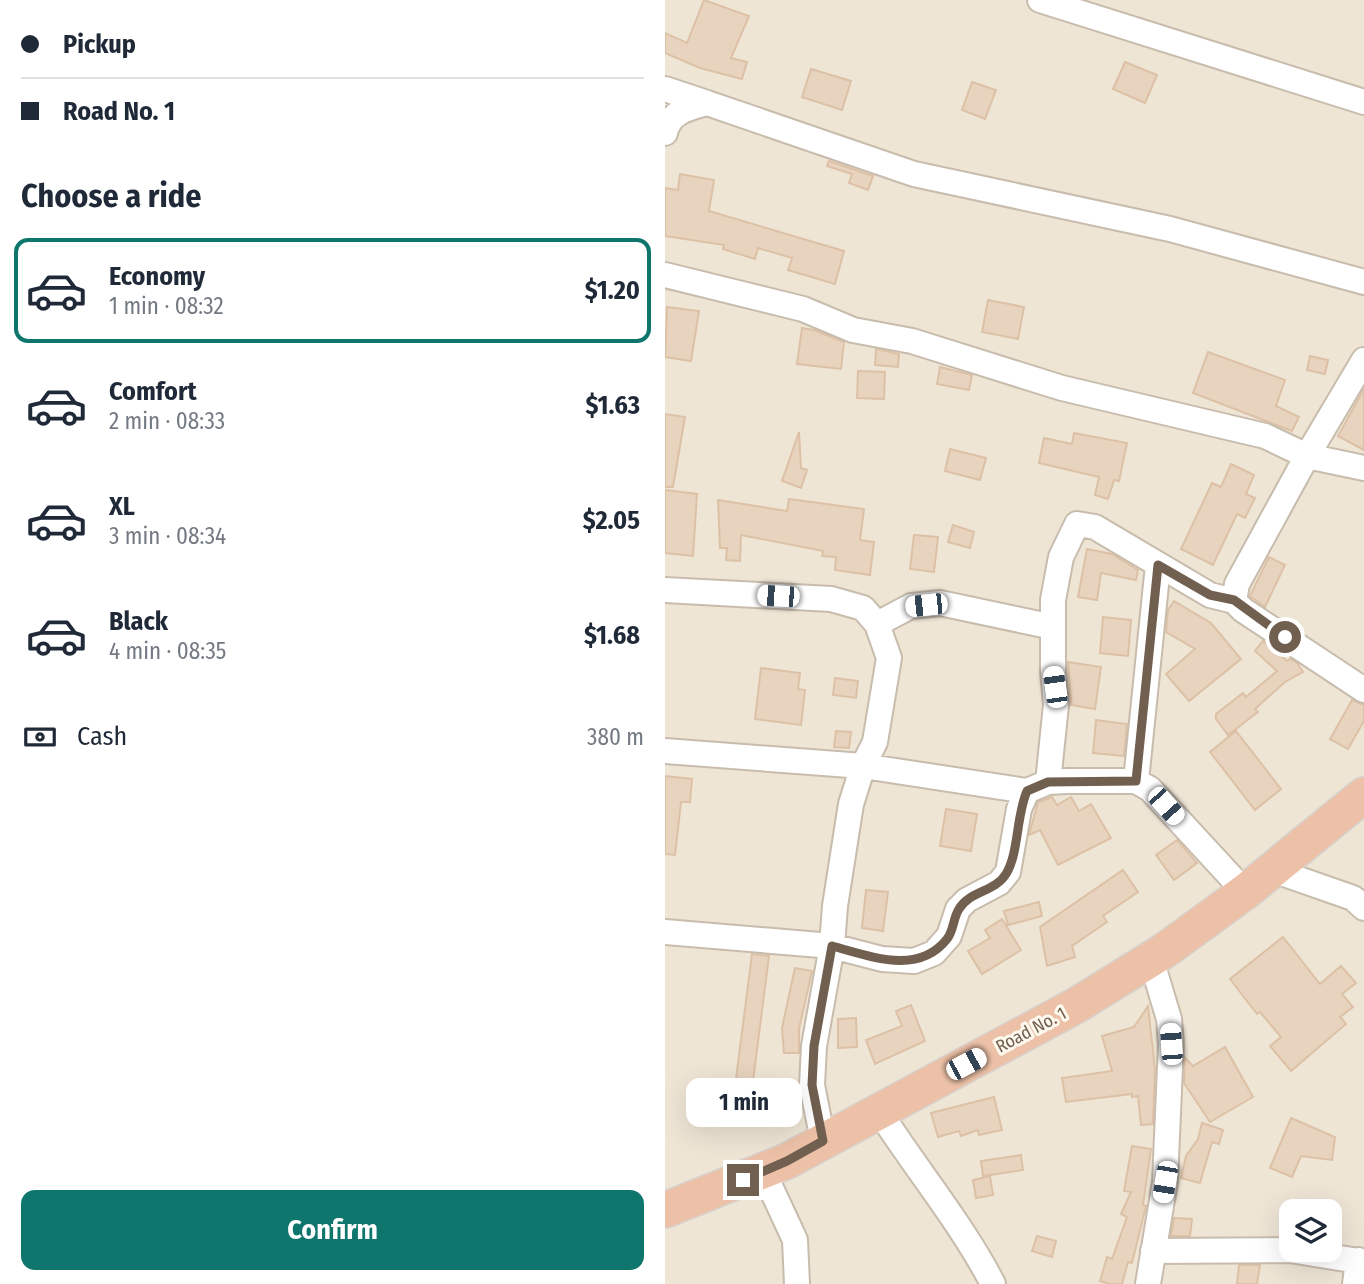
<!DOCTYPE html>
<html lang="en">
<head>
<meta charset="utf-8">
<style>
  body { margin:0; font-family:"Fira Sans Condensed",sans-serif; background:#f6f6f7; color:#1f2937; height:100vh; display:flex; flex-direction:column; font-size:26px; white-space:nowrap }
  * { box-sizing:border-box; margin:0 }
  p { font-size:23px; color:#747a83 }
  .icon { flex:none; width:38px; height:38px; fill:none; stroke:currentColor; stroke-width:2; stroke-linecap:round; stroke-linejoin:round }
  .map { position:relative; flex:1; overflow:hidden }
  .sheet { display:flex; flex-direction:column; background:#fff; width:665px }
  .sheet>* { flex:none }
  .guide { display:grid; align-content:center; height:154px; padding:0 21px; background:#fff }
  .tools { position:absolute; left:614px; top:1199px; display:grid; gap:14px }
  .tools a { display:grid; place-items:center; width:63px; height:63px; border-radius:14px; background:#fff; box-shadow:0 7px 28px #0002; font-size:35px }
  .end { position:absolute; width:32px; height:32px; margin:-16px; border:9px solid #715f4f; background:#fff; box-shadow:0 0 0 4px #fff }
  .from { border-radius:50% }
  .bubble { position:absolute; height:49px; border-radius:14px; background:#fff; box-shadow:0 7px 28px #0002; font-size:23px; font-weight:700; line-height:49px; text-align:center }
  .car { position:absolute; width:21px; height:42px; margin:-21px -10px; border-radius:9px; box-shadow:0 0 5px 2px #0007; background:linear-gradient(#fff 24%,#345 0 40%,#fff 0 76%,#345 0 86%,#fff 0) }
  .guide b { display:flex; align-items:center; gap:24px; height:66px; font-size:26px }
  .guide b+b { border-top:2px solid #e0e1e3 }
  .guide i { width:18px; height:18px; background:#1f2937 }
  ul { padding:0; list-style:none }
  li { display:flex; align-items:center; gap:21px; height:105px; margin:0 14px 10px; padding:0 7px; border:4px solid transparent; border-radius:14px }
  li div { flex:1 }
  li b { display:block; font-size:26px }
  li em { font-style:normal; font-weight:700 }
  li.current { border-color:#0f766e }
  li>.icon { width:63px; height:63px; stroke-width:1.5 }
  h2 { padding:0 21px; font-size:32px; line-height:84px }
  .pay { display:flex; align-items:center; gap:18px; height:77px; padding:0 21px; font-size:26px }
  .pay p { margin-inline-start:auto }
  .button { display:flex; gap:14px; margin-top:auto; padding:14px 21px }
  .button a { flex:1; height:80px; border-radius:14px; background:#0f766e; color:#fff; font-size:28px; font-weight:700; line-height:80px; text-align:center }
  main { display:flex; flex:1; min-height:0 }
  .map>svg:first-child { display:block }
  .residential { fill:#eee5d5; fill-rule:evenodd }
  .building { fill:#e7d3be; stroke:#ddc1a6; stroke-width:2 }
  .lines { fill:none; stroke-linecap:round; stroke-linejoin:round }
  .minor-casing { stroke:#c8bcad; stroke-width:28 }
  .highway-casing { stroke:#d7d2ce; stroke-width:38 }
  .minor { stroke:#fff; stroke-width:24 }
  .highway { stroke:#ecc1a7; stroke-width:35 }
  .route { stroke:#715f4f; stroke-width:9 }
  .labels { text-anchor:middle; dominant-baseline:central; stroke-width:6; stroke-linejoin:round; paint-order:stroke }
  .street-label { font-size:18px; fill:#715f4f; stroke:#fdf9ee }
</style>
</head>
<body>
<main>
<section class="sheet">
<div class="guide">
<b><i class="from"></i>Pickup</b>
<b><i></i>Road No. 1</b>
</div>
<h2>Choose a ride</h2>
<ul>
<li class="current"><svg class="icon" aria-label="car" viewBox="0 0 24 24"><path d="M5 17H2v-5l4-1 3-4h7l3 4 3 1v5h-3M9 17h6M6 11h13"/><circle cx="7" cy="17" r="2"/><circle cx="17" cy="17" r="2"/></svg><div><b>Economy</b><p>1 min · 08:32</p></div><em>$1.20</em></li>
<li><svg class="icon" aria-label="car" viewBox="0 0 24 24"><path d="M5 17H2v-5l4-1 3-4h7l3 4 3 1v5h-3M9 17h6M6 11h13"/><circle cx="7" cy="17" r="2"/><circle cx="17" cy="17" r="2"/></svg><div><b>Comfort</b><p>2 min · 08:33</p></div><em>$1.63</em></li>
<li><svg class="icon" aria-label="car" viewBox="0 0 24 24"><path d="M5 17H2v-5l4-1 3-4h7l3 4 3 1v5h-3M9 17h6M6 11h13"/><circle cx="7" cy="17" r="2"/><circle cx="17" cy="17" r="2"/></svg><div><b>XL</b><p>3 min · 08:34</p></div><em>$2.05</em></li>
<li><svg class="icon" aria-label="car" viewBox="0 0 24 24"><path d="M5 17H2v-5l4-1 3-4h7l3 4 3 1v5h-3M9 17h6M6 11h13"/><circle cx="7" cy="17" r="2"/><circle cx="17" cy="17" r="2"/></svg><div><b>Black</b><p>4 min · 08:35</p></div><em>$1.68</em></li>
</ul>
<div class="pay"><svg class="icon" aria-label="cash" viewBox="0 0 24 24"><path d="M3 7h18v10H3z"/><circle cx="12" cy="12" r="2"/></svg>Cash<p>380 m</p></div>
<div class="button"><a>Confirm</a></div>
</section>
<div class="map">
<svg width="699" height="1284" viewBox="0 0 699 1284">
  <rect width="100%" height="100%" fill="#faf5e8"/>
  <path class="residential" d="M 0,0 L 699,0 L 699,1284 L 0,1284 ZM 626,1211 L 665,1211 L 665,1250 L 626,1250 Z"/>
  <path class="building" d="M 39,0 L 84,16 L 66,58 L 82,62 L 77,79 L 35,68 L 0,53 L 0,33 L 22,43 Z
    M 460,62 L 492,75 L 480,103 L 448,89 Z
    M 146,69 L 186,81 L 177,110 L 137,97 Z
    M 307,82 L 331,90 L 320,119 L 297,110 Z
    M 164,161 L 208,176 L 203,190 L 184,183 L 187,174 L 162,166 Z
    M 15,174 L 49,180 L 44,211 L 179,251 L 170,284 L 123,270 L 127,258 L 93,248 L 90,259 L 58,249 L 59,245 L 0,236 L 0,188 L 13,190 Z
    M 323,300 L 359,307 L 353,339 L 317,332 Z
    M 2,307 L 34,311 L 26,361 L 0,357 Z
    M 137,328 L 149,330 L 179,342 L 176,369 L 132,364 Z
    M 211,349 L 234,354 L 233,367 L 210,365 Z
    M 543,352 L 620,380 L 611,406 L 634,417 L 627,431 L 528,393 Z
    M 645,356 L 663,360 L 660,374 L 642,370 Z
    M 275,367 L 307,375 L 304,390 L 272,384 Z
    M 193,371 L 220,372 L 219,399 L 192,398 Z
    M 699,389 L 699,450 L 673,436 Z
    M 0,414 L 20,417 L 8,487 L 0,487 Z
    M 134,432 L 136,468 L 142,470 L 136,488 L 117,481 Z
    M 409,433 L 462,443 L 454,481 L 449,480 L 443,499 L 430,495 L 434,477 L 374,463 L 379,438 L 407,444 Z
    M 285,449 L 321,458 L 315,480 L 280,471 Z
    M 566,464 L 589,475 L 581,494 L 590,498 L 580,518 L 572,514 L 548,565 L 516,549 L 547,483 L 556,487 Z
    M 0,490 L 32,494 L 28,556 L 0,553 Z
    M 124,499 L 199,509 L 195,540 L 209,542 L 205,575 L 170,570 L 171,557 L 157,556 L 158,551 L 76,535 L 75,561 L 61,560 L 62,548 L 55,548 L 53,500 L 122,511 Z
    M 288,525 L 309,532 L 305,548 L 283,542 Z
    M 249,535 L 273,537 L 269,572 L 245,569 Z
    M 422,549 L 447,554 L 473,570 L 471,580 L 436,573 L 432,600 L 413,597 Z
    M 604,557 L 620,565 L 600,607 L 585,596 Z
    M 509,601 L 546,623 L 576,659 L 524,701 L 501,674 L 530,649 L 501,632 L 503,610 Z
    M 438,617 L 466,620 L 463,656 L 435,653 Z
    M 598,641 L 622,661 L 625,659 L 632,663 L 638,672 L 620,682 L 590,709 L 593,712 L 563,735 L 551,719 L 551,714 L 578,693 L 581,697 L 612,671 L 590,651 Z
    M 403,662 L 436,667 L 430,709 L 406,705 Z
    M 96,668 L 135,673 L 133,689 L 140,690 L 136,725 L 90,719 Z
    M 170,678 L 193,681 L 191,698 L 168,695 Z
    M 687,700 L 699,705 L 699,721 L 683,749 L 665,739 Z
    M 431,720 L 462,724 L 459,756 L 428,753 Z
    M 171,731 L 186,732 L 184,748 L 169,747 Z
    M 571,731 L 616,789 L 590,810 L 545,752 Z
    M 0,776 L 27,779 L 25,802 L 16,802 L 10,855 L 0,854 Z
    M 387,797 L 392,805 L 406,797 L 414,811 L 426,804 L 446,838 L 393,865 L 375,830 L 364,835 L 373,802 Z
    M 281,809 L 312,814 L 306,851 L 275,846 Z
    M 512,840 L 532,863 L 509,880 L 491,855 Z
    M 458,870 L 473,892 L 438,916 L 442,922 L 407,946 L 410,957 L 382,966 L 375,927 Z
    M 201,890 L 223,892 L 218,931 L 197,928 Z
    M 374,902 L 377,916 L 343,925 L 339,911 Z
    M 337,919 L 356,950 L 317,974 L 303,951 L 325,938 L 320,930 Z
    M 618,937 L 655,984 L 676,966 L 691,983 L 677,994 L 688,1007 L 675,1017 L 681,1024 L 626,1071 L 605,1046 L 616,1037 L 595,1012 L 592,1014 L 565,979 Z
    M 87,954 L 104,956 L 88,1081 L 132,1087 L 136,1108 L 85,1102 L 84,1112 L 67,1110 Z
    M 130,968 L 147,971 L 134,1029 L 134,1053 L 119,1053 L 117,1028 Z
    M 246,1005 L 260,1041 L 210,1064 L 201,1040 L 237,1026 L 231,1011 Z
    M 483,1006 L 490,1069 L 488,1124 L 476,1125 L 473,1096 L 467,1097 L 467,1094 L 401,1102 L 397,1078 L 447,1071 L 437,1036 L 469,1027 Z
    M 191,1018 L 192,1047 L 173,1048 L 173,1019 Z
    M 560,1047 L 588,1097 L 545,1122 L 519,1083 L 520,1058 L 528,1066 Z
    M 329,1097 L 337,1130 L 314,1135 L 313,1130 L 296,1136 L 294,1131 L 273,1137 L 266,1113 Z
    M 626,1118 L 670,1137 L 667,1160 L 636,1156 L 627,1177 L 605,1168 Z
    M 537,1123 L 558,1130 L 554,1144 L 547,1142 L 535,1183 L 516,1178 L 521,1156 L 533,1139 Z
    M 467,1146 L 486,1149 L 478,1205 L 481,1206 L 467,1263 L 463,1262 L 457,1284 L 445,1284 L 435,1281 L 442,1257 L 447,1259 L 462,1217 L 456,1214 L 466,1192 L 459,1191 Z
    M 356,1155 L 358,1170 L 318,1176 L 316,1161 Z
    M 325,1176 L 328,1195 L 311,1198 L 308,1180 Z
    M 509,1218 L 527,1219 L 525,1236 L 506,1236 Z
    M 372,1236 L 391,1241 L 387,1257 L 367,1251 Z
    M 574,1265 L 595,1265 L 592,1284 L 572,1284 Z"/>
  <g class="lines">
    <g class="minor-casing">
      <path id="minor" d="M 375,0 L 699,102
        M 0,89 L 42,103
        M 0,133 C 4,112 24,108 42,103 L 249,174 L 505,229 L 699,282
        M 0,275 L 138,309 L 188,330 L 247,341 L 397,388 L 600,436 L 642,456 L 699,468
        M 699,360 L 642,456 L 572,584 L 569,601 L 578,610 L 699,690
        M 0,590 L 166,599 L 198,608 L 212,624 L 224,658 L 210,742 L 198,766 L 186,804 L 170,906 L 167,946 L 149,1046 L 147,1085 L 158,1141
        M 212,624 L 246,606 L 275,603 L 388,627
        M 0,751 L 198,766 L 362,791
        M 471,781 L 493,565
        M 383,782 L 391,705 L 388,670 L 388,600 L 396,557 L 412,524 L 430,527 L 545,595 L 569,601
        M 608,870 L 688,898 L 699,908
        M 0,932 L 167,946 L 217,959 L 249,961 L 269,953 L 284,936 L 293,909 L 302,900 L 334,883 L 343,872 L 354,809 L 362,791 L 383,782 L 402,781 L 471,781 L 485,789 L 580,892
        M 214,1111 C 251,1169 297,1224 328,1284
        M 98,1171 L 130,1240 L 132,1284
        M 488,1251 L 625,1250 L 699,1262
        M 483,1284 L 500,1182 L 506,1044 L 504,1019 L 486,959
        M 690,1284 L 693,1260"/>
    </g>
    <g class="highway-casing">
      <path id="highway" d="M 0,1210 L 122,1161 L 412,1005 L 499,951 L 580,892 L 699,795"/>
    </g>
    <use href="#minor" class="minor"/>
    <use href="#highway" class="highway"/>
  </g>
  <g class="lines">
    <path class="route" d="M 78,1180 L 122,1161 L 158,1141 L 147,1085 L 149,1046 L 167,946 C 205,956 253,976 282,939 C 289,930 288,918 294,909 C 304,891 330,892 341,874 C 354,853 351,816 362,791 L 383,782 L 471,781 L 493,565 L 545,595 L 569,600 L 620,637"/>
  </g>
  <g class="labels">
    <g class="street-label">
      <text transform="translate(366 1030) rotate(-28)">Road No. 1</text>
    </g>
  </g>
</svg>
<div class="tools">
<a><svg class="icon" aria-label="layers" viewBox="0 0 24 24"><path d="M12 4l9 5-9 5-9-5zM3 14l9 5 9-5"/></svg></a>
</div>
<i class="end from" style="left:620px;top:637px"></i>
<i class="end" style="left:78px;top:1180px"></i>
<div class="bubble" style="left:21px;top:1078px;width:116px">1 min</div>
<i class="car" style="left:113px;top:596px;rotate:273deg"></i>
<i class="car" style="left:261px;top:605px;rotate:264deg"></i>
<i class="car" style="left:390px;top:687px;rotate:352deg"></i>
<i class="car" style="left:501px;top:806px;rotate:138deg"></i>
<i class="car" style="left:506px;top:1044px;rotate:356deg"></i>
<i class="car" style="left:301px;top:1064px;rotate:62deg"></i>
<i class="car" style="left:500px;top:1182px;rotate:190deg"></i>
</div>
</main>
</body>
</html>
